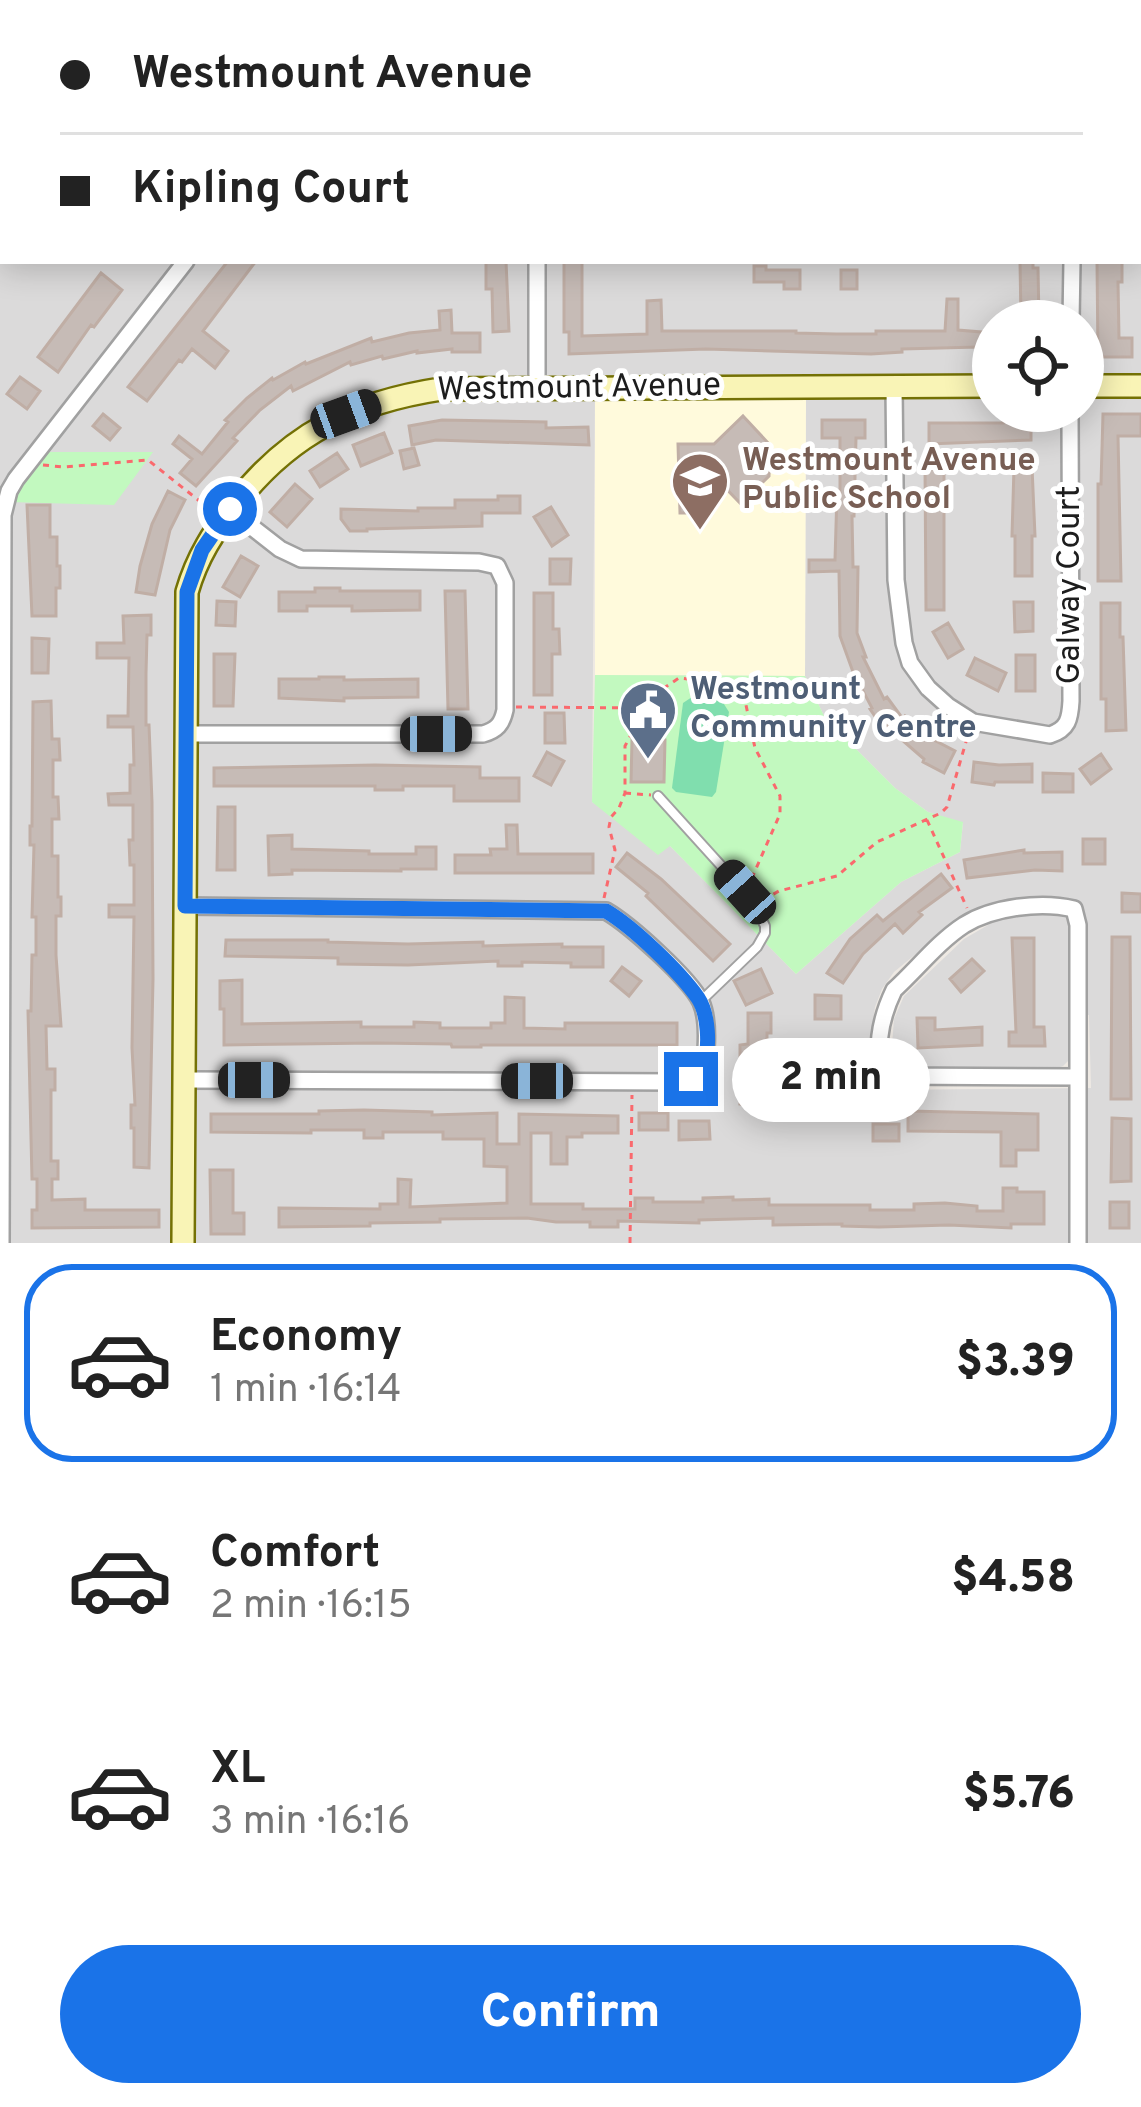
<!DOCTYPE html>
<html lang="en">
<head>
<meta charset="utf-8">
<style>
  body { margin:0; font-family:Overpass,sans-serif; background:#f6f6f6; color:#222; height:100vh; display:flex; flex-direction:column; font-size:45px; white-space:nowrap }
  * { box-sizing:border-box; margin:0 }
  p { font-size:39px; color:#767676 }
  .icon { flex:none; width:66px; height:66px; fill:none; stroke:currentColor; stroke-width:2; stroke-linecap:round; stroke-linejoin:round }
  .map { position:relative; height:1243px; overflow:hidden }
  .details { display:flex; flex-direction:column; background:#fff; flex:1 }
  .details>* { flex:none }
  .hud { position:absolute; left:0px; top:0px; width:1143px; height:264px; box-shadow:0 6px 30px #0003; display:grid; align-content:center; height:264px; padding:0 60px; background:#fff }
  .controls { position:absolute; left:972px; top:300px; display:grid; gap:24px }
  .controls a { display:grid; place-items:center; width:132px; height:132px; border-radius:50%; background:#fff; box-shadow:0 6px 30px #0003; font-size:60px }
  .end { position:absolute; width:54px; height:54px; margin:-27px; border:15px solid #1a73e8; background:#fff; box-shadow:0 0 0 6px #fff }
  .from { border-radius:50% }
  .bubble { position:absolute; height:84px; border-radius:42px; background:#fff; box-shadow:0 6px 30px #0003; font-size:39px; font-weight:800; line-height:84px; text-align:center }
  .car { position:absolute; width:36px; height:72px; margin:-36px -18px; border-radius:15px; box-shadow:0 0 9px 3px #0007; background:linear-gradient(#222 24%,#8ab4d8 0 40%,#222 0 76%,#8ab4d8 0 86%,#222 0) }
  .hud b { display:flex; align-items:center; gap:42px; height:114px; font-size:45px }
  .hud b+b { border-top:3px solid #e0e0e0 }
  .hud i { width:30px; height:30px; background:#222 }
  ul { padding:21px 0 0; list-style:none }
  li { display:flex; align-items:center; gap:36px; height:198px; margin:0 24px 18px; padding:0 36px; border:6px solid transparent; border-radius:48px }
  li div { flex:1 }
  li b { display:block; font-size:45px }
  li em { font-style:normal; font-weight:800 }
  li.on { border-color:#1a73e8 }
  li>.icon { width:108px; height:108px; stroke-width:1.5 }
  .action { display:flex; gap:24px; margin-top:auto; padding:24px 60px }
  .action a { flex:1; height:138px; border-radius:72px; background:#1a73e8; color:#fff; font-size:48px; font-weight:800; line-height:138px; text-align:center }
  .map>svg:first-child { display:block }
  .residential { fill:#dbdada; fill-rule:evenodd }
  .industrial { fill:#e8d5e7 }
  .education { fill:#fffadc }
  .park { fill:#c2f9bf }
  .pitch { fill:#80deae }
  .building { fill:#c6bbb6; stroke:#c0aea5; stroke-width:3 }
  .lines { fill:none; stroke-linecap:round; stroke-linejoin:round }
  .lane-casing { stroke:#a1a1a1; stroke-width:12 }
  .street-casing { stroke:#a1a1a1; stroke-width:20 }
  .secondary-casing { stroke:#747105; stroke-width:26 }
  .primary-casing { stroke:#975100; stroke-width:28 }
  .path { stroke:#fa696d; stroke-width:3; stroke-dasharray:6 6; stroke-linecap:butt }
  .lane { stroke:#fff; stroke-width:8 }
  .street { stroke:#fff; stroke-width:15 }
  .secondary { stroke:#f9f4b6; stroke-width:21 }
  .primary { stroke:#fcc59b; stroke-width:24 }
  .route { stroke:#1a73e8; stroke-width:15 }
  .labels { text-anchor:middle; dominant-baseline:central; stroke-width:10; stroke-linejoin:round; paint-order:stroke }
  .street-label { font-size:33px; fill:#1d1d1d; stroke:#fff }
  .education-label { font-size:33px; font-weight:bold; fill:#785e54; stroke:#fff; text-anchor:start }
  .service-label { font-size:33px; font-weight:bold; fill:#4e5e75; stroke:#fff; text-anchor:start }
</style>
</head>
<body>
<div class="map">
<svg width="1141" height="1243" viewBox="0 0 1141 1243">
  <rect width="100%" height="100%" fill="#eee9e3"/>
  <path class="residential" d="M 151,0 L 443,0 L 451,3 L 149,3 Z
    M 1141,90 L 1141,1243 L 0,1243 L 0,193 L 3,190 L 3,261 L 1140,261 ZM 993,321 L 1083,321 L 1083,411 L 993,411 ZM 806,388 L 805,676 L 825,718 L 895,788 L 928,812 L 963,823 L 960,852 L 901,882 L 796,974 L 669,845 L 592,802 L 595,390 ZM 994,903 L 995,921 L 964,939 L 904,996 L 894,1019 L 891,1058 L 896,1066 L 902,1069 L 1057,1068 L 1063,1066 L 1070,1059 L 1070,1016 L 1089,1015 L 1091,1088 L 873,1090 L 870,1042 L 875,1007 L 882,989 L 894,972 L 963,915 Z"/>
  <path class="industrial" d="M 593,0 L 1014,0 L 1014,3 L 593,3 Z"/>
  <path class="education" d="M 806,387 L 805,676 L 595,675 L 595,390 Z"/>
  <path class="park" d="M 39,452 L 153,452 L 114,505 L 8,502 Z
    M 595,675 L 805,676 L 825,718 L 895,788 L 928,812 L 963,822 L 960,852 L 901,882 L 796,974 L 670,846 L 658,855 L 592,802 Z"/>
  <path class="pitch" d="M 692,697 L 722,701 L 729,712 L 716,792 L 712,797 L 676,792 L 672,788 L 683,703 Z"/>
  <path class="building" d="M 228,261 L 256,261 L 203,331 L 228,351 L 215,368 L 192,349 L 182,362 L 179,360 L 147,401 L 128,387 Z
    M 486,261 L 506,261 L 509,331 L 493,332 L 492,289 L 486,289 Z
    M 564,261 L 582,261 L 582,336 L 647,334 L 647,301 L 661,300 L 662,331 L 796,331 L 796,333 L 836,334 L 876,334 L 876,331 L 945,331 L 947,299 L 958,299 L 958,330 L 993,333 L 993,354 L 978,354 L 978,347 L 902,349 L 902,352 L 871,354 L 706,349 L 569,354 L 569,332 L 564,332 Z
    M 1020,261 L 1033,261 L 1033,268 L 1038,268 L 1039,320 L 1021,320 Z
    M 1097,261 L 1122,261 L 1122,282 L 1118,282 L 1119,338 L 1132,338 L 1132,357 L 1098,357 Z
    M 754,266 L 766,266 L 766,270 L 800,270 L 800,289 L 784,289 L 784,282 L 754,282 Z
    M 841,270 L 857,270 L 857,289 L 841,289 Z
    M 101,273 L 122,290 L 94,327 L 91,325 L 58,372 L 38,357 Z
    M 451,310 L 452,333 L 480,333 L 480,352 L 452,352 L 452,349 L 417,353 L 417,351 L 383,359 L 382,356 L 351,365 L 350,362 L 293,391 L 291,386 L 260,410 L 233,438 L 237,441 L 196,486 L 180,473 L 192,459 L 173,444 L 179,436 L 202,454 L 228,422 L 225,420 L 247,398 L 272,378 L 273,380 L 305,362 L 306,364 L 371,338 L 372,342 L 409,333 L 440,330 L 439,311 Z
    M 20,377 L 40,391 L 27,409 L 7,394 Z
    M 103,414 L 120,428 L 110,440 L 93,426 Z
    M 1103,414 L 1141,414 L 1141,436 L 1118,436 L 1121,581 L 1098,581 L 1098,484 L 1101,484 Z
    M 743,416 L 770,445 L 769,476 L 741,504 L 709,471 L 710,513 L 680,513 L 678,444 L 714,444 Z
    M 442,420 L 546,422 L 546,428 L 588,427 L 589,445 L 436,440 L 412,445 L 409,426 Z
    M 822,420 L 865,420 L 865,438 L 856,438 L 854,516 L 852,516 L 853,567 L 858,567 L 857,633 L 866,657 L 863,657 L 884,699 L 887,697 L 903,719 L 905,716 L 932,739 L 955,751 L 944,773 L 923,762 L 924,759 L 886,726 L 883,728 L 870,709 L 872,708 L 853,672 L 840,636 L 839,571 L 809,572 L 809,560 L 835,560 L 837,493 L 840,493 L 840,438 L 822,438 Z
    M 1003,421 L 1031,421 L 1031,440 L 929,444 L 929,423 L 1003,423 Z
    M 384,433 L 392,453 L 361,466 L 353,445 Z
    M 414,448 L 419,465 L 404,469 L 400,451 Z
    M 337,453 L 348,469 L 320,487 L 310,471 Z
    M 925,465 L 944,465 L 944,610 L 926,610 Z
    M 1014,467 L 1032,467 L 1035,536 L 1032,536 L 1032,576 L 1015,576 L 1015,536 L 1012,536 Z
    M 295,484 L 312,499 L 287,527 L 270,512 Z
    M 168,491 L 185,500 L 170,530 L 155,595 L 136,592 L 140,566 L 152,524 Z
    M 498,496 L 520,496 L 520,513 L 482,513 L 482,526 L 367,529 L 367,531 L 350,531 L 341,519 L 341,509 L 418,511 L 418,508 L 455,508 L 455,500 L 498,500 Z
    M 27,505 L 50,505 L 50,537 L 57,537 L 57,566 L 60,566 L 60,588 L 56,588 L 56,616 L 32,616 Z
    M 551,507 L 568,535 L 552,546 L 534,517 Z
    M 241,556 L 258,566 L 240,597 L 223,587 Z
    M 550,559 L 571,559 L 570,584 L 550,584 Z
    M 315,588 L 340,588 L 340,591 L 420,591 L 420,610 L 352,611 L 352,606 L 307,606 L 307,611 L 279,611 L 279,592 L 315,592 Z
    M 445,591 L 465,591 L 468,709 L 448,709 Z
    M 534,593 L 553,593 L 553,629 L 559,629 L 560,654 L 552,654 L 552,695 L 534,695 Z
    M 217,601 L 236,602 L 235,626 L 216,625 Z
    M 1014,602 L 1033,602 L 1033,631 L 1015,632 Z
    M 1101,603 L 1120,603 L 1120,637 L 1123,637 L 1126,730 L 1106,731 L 1106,699 L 1101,699 Z
    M 151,615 L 151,635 L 147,635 L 146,674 L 146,725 L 149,725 L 152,802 L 153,979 L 149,1168 L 134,1167 L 134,1128 L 131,1128 L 131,1105 L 135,1105 L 132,1048 L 134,917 L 109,917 L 109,905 L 134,905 L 134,865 L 130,865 L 129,840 L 133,840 L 133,805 L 109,805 L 108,794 L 130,793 L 130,765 L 134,765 L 133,727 L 108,727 L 108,716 L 128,716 L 129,658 L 97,658 L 97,643 L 124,643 L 123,616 Z
    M 948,623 L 963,649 L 948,658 L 933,632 Z
    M 32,638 L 49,639 L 48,673 L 32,673 Z
    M 214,654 L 235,654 L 233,706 L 214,706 Z
    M 1016,655 L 1035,655 L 1035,691 L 1016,691 Z
    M 975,658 L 1006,673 L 998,691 L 967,675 Z
    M 319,677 L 344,677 L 344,680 L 418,679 L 418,697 L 344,698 L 344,701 L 279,698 L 279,679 L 319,679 Z
    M 51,701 L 52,739 L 59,739 L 60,760 L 53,760 L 53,797 L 58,797 L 59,819 L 52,819 L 52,856 L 58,856 L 58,897 L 61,897 L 61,916 L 56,916 L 56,955 L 61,1026 L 46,1026 L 47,1069 L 55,1069 L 55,1090 L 51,1090 L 51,1161 L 58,1161 L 58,1179 L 52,1179 L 52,1200 L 85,1199 L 85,1210 L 159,1210 L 159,1227 L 32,1228 L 32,1210 L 37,1210 L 37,1179 L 32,1179 L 28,1011 L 31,1011 L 32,955 L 36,955 L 36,917 L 32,917 L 34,845 L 30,845 L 30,826 L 32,826 L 33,702 Z
    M 545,713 L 564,713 L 565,743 L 545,743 Z
    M 632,739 L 665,740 L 664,782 L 631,782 Z
    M 547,752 L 564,761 L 551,785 L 534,776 Z
    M 1101,754 L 1111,769 L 1091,784 L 1080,769 Z
    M 974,762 L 999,765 L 1032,764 L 1032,782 L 995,782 L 994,785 L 972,782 Z
    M 375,765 L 480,767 L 480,778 L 519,778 L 519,801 L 454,801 L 454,786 L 403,786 L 403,790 L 375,790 L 375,786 L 214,786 L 214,768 Z
    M 1043,773 L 1073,774 L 1073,792 L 1043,792 Z
    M 218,807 L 235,807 L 235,870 L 217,870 Z
    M 506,825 L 517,825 L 518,854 L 593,854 L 593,873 L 455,873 L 455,855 L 491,855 L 490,849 L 507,849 Z
    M 292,835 L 292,849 L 369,851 L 369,854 L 416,854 L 416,847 L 436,847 L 436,869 L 401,869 L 401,871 L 292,870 L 292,874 L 269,875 L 268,836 Z
    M 1083,839 L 1105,839 L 1105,864 L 1083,864 Z
    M 1024,850 L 1024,853 L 1062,852 L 1062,871 L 1035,870 L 967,878 L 964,860 Z
    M 627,853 L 661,879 L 730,944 L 713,961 L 646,896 L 648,893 L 616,867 Z
    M 941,874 L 952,888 L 919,912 L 922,915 L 903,933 L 895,924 L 863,954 L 843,983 L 827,973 L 850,939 L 877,915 L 883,921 Z
    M 1122,893 L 1141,894 L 1141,912 L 1122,912 Z
    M 1112,937 L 1130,937 L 1131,1099 L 1111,1099 Z
    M 1012,938 L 1034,938 L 1034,1027 L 1044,1027 L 1045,1046 L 1009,1046 L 1009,1032 L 1016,1032 Z
    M 226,940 L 328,940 L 328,942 L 408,944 L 483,942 L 483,946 L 562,944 L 562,947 L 603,947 L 603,967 L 571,967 L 571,963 L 522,962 L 522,966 L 498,966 L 498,961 L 408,965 L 338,964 L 338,958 L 225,956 Z
    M 972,959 L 984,971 L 961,992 L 950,979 Z
    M 622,967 L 641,981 L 629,996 L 611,981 Z
    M 761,969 L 772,993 L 746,1005 L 734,981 Z
    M 242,980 L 242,1024 L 361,1022 L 361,1027 L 414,1027 L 414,1022 L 440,1023 L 440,1028 L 491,1028 L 491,1023 L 505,1023 L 505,997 L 524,998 L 524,1028 L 565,1029 L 565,1023 L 677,1023 L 677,1045 L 481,1045 L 481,1047 L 452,1047 L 451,1044 L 375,1043 L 224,1045 L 224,1009 L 220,1009 L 220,981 Z
    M 815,995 L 841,996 L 841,1019 L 815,1019 Z
    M 748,1013 L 771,1013 L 771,1033 L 767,1033 L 767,1079 L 780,1081 L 774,1111 L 740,1104 L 747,1068 L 740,1068 L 740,1045 L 748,1044 Z
    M 917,1018 L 935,1018 L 935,1030 L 982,1027 L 982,1045 L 918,1048 Z
    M 835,1069 L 837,1092 L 805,1095 L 803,1072 Z
    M 364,1110 L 432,1112 L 432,1115 L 497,1113 L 497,1144 L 519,1144 L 519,1114 L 618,1116 L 618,1133 L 582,1133 L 582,1137 L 567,1137 L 567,1164 L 551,1164 L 551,1133 L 531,1133 L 531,1204 L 583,1204 L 583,1209 L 635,1209 L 635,1198 L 653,1198 L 653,1202 L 703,1202 L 703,1198 L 733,1197 L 733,1200 L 769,1199 L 769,1205 L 870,1205 L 870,1210 L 914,1210 L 914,1204 L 945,1203 L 977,1206 L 977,1211 L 1003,1211 L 1003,1188 L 1017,1188 L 1017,1192 L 1044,1192 L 1044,1224 L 1011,1224 L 1011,1228 L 949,1225 L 879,1227 L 842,1226 L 842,1224 L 773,1225 L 773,1218 L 699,1220 L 699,1223 L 618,1221 L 618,1227 L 590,1227 L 590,1222 L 556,1222 L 527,1218 L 440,1219 L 440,1222 L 370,1223 L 370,1226 L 279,1227 L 279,1208 L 380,1209 L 380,1204 L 398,1204 L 398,1179 L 411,1180 L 410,1207 L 507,1203 L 507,1167 L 484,1166 L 484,1139 L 443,1139 L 443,1132 L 383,1132 L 383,1138 L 364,1138 L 364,1130 L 311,1130 L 311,1133 L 211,1132 L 211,1114 L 319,1114 L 319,1111 Z
    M 908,1111 L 1038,1114 L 1038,1150 L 1016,1150 L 1016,1166 L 1001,1166 L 1001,1132 L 908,1131 Z
    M 639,1113 L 668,1113 L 668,1130 L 639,1130 Z
    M 1112,1118 L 1131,1119 L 1131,1181 L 1111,1182 Z
    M 679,1121 L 709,1121 L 710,1139 L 679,1140 Z
    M 873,1124 L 899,1124 L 899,1141 L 873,1141 Z
    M 210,1170 L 233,1170 L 233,1213 L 244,1213 L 244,1234 L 211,1234 Z
    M 1110,1202 L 1129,1202 L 1129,1228 L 1110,1228 Z"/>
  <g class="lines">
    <g class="lane-casing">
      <path id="lane" d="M 69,0 L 72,3
        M 54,3 L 57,0
        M 1101,3 L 1101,0
        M 0,8 L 3,11
        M 0,39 L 3,41
        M 658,796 L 753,901 L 765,926 L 765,933 L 757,947 L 703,999"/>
    </g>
    <g class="street-casing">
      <path id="street" d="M 1140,89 L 1141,89
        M 0,97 L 3,99
        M 0,192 L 3,194
        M 537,261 L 537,388
        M 1071,321 L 1072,261
        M 894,386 L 896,580 L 904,643 L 910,663 L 928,688 L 948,706 L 973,722 L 1050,735 C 1068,729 1070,719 1071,701 L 1070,411
        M 185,734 L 483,734 C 497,730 502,724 505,710 L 505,583 L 497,566 L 479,562 L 301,559 L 280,549 L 230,510
        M 185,906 L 606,911 C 630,925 689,978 701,1002 C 707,1016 707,1034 706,1049 C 705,1067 697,1077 679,1082 L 185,1080
        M 1078,1077 L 895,1076 C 867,1062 883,1013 894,990 C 917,969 938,942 964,925 C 993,907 1041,901 1074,909 L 1078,925 L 1078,1243
        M 1,1243 L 3,515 L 9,491 L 16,479 L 186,261"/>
    </g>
    <g class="secondary-casing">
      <path id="secondary" d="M 1083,386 L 1141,386
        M 183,1243 L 187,592 C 197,557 214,531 236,503 C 290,433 355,402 441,389 L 993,386"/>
    </g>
    <g class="primary-casing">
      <path id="primary" d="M 134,3 L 136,0
        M 0,174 L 3,170"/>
    </g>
    <path class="path" d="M 43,465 L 63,467 L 148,460 L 212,511
      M 516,707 L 645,708
      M 625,793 L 651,795
      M 927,820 L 967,908
      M 604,898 L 615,850 L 609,827 L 611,817 L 619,808 L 625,793 L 625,746 L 641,716 L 658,692 L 679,678 L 724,683 L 738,694 L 746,705 L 755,748 L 780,796 L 780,814 L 751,880
      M 763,900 L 779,891 L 837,876 L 877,842 L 941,813 L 947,807 L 968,735
      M 630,1243 L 632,1095"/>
    <use href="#lane" class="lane"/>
    <use href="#street" class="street"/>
    <use href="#secondary" class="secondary"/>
    <use href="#primary" class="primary"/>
  </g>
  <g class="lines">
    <path class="route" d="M 230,509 L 202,550 L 187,592 L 185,906 L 606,911 C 633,927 680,972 698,998 C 708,1013 711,1048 703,1064 C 701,1071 696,1074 691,1079"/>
  </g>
  <defs>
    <g id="school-pin" transform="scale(3)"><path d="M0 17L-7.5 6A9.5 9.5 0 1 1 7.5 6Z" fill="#8d6e63" stroke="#fff"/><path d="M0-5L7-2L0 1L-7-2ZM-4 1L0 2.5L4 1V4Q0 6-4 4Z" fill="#fff"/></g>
    <g id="civic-pin" transform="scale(3)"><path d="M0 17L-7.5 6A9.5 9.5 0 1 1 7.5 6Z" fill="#5c6f8a" stroke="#fff"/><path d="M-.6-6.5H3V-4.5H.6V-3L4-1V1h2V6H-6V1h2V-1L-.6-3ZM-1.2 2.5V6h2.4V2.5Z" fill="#fff"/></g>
  </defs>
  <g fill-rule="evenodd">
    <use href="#school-pin" x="700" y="481"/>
    <use href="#civic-pin" x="648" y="710"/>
  </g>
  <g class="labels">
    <g class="street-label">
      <text transform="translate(579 389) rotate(-1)">Westmount Avenue</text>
      <text transform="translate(1071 585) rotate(-90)">Galway Court</text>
    </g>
    <g class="education-label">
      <text x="742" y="462">Westmount Avenue<tspan x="742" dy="38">Public School</tspan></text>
    </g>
    <g class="service-label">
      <text x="690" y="691">Westmount<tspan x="690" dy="38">Community Centre</tspan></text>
    </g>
  </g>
</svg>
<div class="controls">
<a><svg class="icon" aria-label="locate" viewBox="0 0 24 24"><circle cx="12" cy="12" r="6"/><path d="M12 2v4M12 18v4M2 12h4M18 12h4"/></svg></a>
</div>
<i class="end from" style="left:230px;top:509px"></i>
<i class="end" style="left:691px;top:1079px"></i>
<div class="bubble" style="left:732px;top:1038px;width:198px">2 min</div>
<i class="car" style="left:346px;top:414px;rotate:70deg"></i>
<i class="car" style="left:436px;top:734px;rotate:90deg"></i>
<i class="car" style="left:745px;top:892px;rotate:318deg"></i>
<i class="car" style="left:254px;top:1080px;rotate:90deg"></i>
<i class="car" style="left:537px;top:1081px;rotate:270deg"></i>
<div class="hud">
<b><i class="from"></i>Westmount Avenue</b>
<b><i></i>Kipling Court</b>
</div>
</div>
<section class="details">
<ul>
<li class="on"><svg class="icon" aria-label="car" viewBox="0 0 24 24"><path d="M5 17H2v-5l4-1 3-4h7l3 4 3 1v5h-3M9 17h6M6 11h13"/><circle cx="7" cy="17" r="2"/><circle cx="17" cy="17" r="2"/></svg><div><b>Economy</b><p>1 min · 16:14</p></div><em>$3.39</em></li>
<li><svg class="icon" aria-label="car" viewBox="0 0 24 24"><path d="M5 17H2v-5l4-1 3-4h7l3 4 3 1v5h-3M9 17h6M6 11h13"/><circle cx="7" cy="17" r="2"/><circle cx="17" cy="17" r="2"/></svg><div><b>Comfort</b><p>2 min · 16:15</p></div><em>$4.58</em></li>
<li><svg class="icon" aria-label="car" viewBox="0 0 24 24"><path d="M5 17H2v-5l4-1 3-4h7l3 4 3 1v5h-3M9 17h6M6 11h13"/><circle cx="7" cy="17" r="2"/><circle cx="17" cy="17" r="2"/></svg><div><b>XL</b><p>3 min · 16:16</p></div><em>$5.76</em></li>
</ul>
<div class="action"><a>Confirm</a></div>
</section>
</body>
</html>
